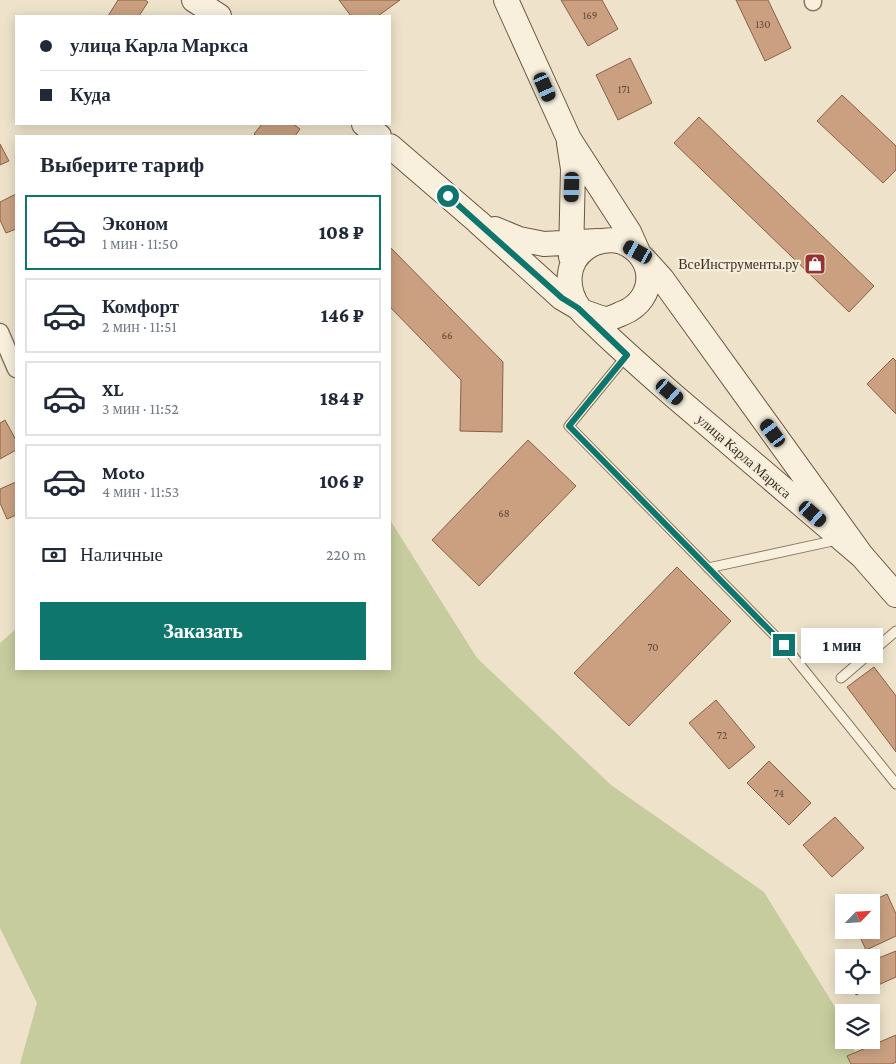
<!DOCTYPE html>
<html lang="ru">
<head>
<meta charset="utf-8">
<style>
  body { margin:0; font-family:"Crimson Pro",serif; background:#f2f2f3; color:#1f2937; height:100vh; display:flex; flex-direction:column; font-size:19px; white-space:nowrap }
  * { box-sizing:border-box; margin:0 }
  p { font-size:16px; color:#747a83 }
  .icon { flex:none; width:28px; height:28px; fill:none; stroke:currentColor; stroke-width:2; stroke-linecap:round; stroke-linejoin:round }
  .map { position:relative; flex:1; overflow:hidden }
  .drawer { position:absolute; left:15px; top:135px; width:376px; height:535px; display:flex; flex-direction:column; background:#fff; border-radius:0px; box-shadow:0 2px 12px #0003 }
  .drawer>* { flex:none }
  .hud { position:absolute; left:15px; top:15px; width:376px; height:110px; border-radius:0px; box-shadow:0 2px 12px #0003; display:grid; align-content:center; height:110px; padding:0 25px; background:#fff }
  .needle { width:32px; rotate:65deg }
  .fabs { position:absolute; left:835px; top:894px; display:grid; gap:10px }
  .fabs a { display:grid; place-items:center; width:45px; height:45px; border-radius:0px; background:#fff; box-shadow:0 2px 12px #0003; font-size:25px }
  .end { position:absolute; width:22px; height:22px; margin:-11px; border:6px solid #0f766e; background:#fff; box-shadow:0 0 0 2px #fff }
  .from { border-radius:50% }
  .bubble { position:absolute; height:35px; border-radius:0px; background:#fff; box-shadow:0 2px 12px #0003; font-size:16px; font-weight:800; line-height:35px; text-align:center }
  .car { position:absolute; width:15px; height:30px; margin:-15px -8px; border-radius:6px; box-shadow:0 0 4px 1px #0007; background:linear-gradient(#222 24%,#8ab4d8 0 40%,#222 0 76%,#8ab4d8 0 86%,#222 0) }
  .hud b { display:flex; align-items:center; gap:18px; height:48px; font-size:19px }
  .hud b+b { border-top:1px solid #e0e1e3 }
  .hud i { width:12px; height:12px; background:#1f2937 }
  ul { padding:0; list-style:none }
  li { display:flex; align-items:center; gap:15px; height:75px; margin:0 10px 8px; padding:0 15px; border:2px solid #e0e1e3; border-radius:0px }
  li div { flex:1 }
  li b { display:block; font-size:19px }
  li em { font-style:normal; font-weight:800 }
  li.selected { border-color:#0f766e }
  li>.icon { width:45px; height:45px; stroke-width:1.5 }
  h2 { padding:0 25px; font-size:22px; line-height:60px }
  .pay { display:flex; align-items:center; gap:12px; height:55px; padding:0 25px; font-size:19px }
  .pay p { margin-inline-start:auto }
  .action { display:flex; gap:10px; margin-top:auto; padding:10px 25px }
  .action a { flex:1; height:58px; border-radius:0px; background:#0f766e; color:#fff; font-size:20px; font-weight:800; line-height:58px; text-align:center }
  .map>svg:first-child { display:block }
  .green { fill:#c6cc9d }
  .building { fill:#caa081; stroke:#886045 }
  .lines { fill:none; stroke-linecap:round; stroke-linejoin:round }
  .lane-casing { stroke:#8a765e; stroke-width:11 }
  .street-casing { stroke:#8a765e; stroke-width:19 }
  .secondary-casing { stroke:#6c5741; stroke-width:26 }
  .lane { stroke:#f8f0dd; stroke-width:9 }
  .street { stroke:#f8f0dd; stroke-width:16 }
  .secondary { stroke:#f8f0dd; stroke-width:24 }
  .route { stroke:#0f766e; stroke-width:6 }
  .labels { text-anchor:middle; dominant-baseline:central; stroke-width:4.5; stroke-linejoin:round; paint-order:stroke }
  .number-label { font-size:11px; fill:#5f4a39 }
  .poi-label { font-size:14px; fill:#3b2e21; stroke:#f5edd9; text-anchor:end }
  .street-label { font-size:14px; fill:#3b2e21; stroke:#f5edd9 }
</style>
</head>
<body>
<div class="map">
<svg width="896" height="1064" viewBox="0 0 896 1064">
  <rect width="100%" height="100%" fill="#eee3ca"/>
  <path class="green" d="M 390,520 L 477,658 L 611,785 L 764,892 L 840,1015 L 844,1024 L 844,1040 L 850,1040 L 860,1064 L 20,1064 L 37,1003 L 0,928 L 0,643 L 16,629 L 16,669 L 390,669 Z"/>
  <path class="building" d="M 118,0 L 145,0 L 148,2 L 139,16 L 108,16 Z
    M 339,0 L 400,0 L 378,16 L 351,16 Z
    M 561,0 L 602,0 L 618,29 L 588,46 Z
    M 736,0 L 768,0 L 791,48 L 765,61 Z
    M 630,58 L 652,103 L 618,120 L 596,75 Z
    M 842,95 L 896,146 L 896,170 L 883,183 L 817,121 Z
    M 699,117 L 874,286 L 849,312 L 674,143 Z
    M 262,124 L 293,124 L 300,129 L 295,136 L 257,136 L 254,134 Z
    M 0,144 L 9,161 L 0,165 Z
    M 16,194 L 16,229 L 6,233 L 0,220 L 0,202 Z
    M 390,247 L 503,362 L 502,432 L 460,431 L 461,380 L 390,307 Z
    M 893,358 L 896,361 L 896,414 L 867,384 Z
    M 5,420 L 16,440 L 16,450 L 0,459 L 0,423 Z
    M 528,440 L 576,486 L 479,586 L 432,540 Z
    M 16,482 L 16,515 L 7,519 L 0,503 L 0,489 Z
    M 677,567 L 731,621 L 629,726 L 574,673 Z
    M 874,667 L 896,696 L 896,752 L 847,687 Z
    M 716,700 L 755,747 L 729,769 L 689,723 Z
    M 769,761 L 811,803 L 789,825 L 747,783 Z
    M 835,817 L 864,848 L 832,877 L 803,845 Z
    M 887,894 L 896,914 L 896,936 L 866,950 L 857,930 L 871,930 L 870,902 Z
    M 896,951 L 896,977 L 856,995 L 852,985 L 871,985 L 871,961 Z
    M 896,1035 L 896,1062 L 892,1064 L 851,1064 L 847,1056 Z"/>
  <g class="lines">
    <g class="lane-casing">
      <path id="lane" d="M 627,355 L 569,426 L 784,645 L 896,784
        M 708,568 L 837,540
        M 841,678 L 896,631"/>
    </g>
    <g class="street-casing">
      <path id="street" d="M 813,0 L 813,2
        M 0,332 L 16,369"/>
    </g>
    <g class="secondary-casing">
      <path id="secondary" d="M 194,0 L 219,16
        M 506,0 L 569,139 L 629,232 L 638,252
        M 364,124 L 379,136
        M 569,143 L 573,169 L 571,257
        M 390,146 L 477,221 L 562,298 L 579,308
        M 495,229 L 519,239 L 544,244 L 598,241
        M 643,258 L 662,279 L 862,556 L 896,595
        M 584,312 C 590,314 599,318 605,319 C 611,319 618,315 623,313 C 657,299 657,256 622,242 C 611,238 595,241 586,248 C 566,262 565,288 579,308 C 584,315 593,322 600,329 C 624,352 648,373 673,395 C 736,449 799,503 862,556"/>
    </g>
    <use href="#lane" class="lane"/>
    <use href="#street" class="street"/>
    <use href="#secondary" class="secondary"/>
  </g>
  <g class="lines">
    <path class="route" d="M 448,196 L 562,298 L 578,308 L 627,355 L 569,426 L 784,645"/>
  </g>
  <defs>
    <g id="shop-square" transform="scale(1.125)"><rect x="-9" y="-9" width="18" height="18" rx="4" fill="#973130" stroke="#f5edd9"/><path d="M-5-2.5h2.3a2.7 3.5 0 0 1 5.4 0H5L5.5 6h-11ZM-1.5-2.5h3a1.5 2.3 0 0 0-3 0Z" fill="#fff"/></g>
  </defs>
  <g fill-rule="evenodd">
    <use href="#shop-square" x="815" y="264"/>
  </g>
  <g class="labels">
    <g class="number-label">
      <text x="590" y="15">169</text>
      <text x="763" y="24">130</text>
      <text x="624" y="89">171</text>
      <text x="447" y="335">66</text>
      <text x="504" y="513">68</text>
      <text x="653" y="647">70</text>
      <text x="722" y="735">72</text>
      <text x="779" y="793">74</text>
    </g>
    <g class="poi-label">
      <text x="799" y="264">ВсеИнструменты.ру</text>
    </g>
    <g class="street-label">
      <text transform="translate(744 456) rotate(41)">улица Карла Маркса</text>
    </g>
  </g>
</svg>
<div class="fabs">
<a><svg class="needle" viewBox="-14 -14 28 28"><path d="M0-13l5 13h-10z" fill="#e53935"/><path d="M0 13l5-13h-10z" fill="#747a83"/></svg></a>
<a><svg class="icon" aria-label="locate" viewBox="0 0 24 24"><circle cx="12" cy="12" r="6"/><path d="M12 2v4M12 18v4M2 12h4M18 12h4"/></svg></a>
<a><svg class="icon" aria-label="layers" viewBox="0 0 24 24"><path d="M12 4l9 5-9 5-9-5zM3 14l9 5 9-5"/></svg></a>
</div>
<i class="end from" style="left:448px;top:196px"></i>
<i class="end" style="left:784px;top:645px"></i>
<div class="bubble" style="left:801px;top:628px;width:82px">1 мин</div>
<i class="car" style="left:545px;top:87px;rotate:156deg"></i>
<i class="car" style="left:572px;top:187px;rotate:182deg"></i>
<i class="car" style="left:638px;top:252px;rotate:299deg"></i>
<i class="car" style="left:670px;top:392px;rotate:131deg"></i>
<i class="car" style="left:773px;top:433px;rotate:324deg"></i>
<i class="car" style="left:813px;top:514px;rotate:131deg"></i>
<div class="hud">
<b><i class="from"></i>улица Карла Маркса</b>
<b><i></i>Куда</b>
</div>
<section class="drawer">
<h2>Выберите тариф</h2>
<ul>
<li class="selected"><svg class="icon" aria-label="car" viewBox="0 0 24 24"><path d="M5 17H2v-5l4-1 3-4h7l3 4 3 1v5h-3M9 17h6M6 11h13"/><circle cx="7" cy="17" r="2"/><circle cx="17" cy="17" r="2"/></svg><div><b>Эконом</b><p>1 мин · 11:50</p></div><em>108 ₽</em></li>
<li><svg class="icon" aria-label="car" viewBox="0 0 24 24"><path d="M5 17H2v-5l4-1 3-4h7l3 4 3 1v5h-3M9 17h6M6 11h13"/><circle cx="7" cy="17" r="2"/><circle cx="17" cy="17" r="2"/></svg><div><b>Комфорт</b><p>2 мин · 11:51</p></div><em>146 ₽</em></li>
<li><svg class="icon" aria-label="car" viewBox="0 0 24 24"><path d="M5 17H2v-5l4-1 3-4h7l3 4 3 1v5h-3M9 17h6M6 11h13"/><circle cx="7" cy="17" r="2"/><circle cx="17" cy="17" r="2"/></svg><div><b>XL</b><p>3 мин · 11:52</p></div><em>184 ₽</em></li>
<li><svg class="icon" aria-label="car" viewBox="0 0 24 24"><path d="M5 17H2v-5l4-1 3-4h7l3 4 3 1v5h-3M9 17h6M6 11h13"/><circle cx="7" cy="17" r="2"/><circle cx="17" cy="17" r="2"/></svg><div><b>Moto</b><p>4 мин · 11:53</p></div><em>106 ₽</em></li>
</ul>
<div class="pay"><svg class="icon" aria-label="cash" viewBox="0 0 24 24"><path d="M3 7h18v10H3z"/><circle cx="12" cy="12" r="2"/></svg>Наличные<p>220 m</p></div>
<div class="action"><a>Заказать</a></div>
</section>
</div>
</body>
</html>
